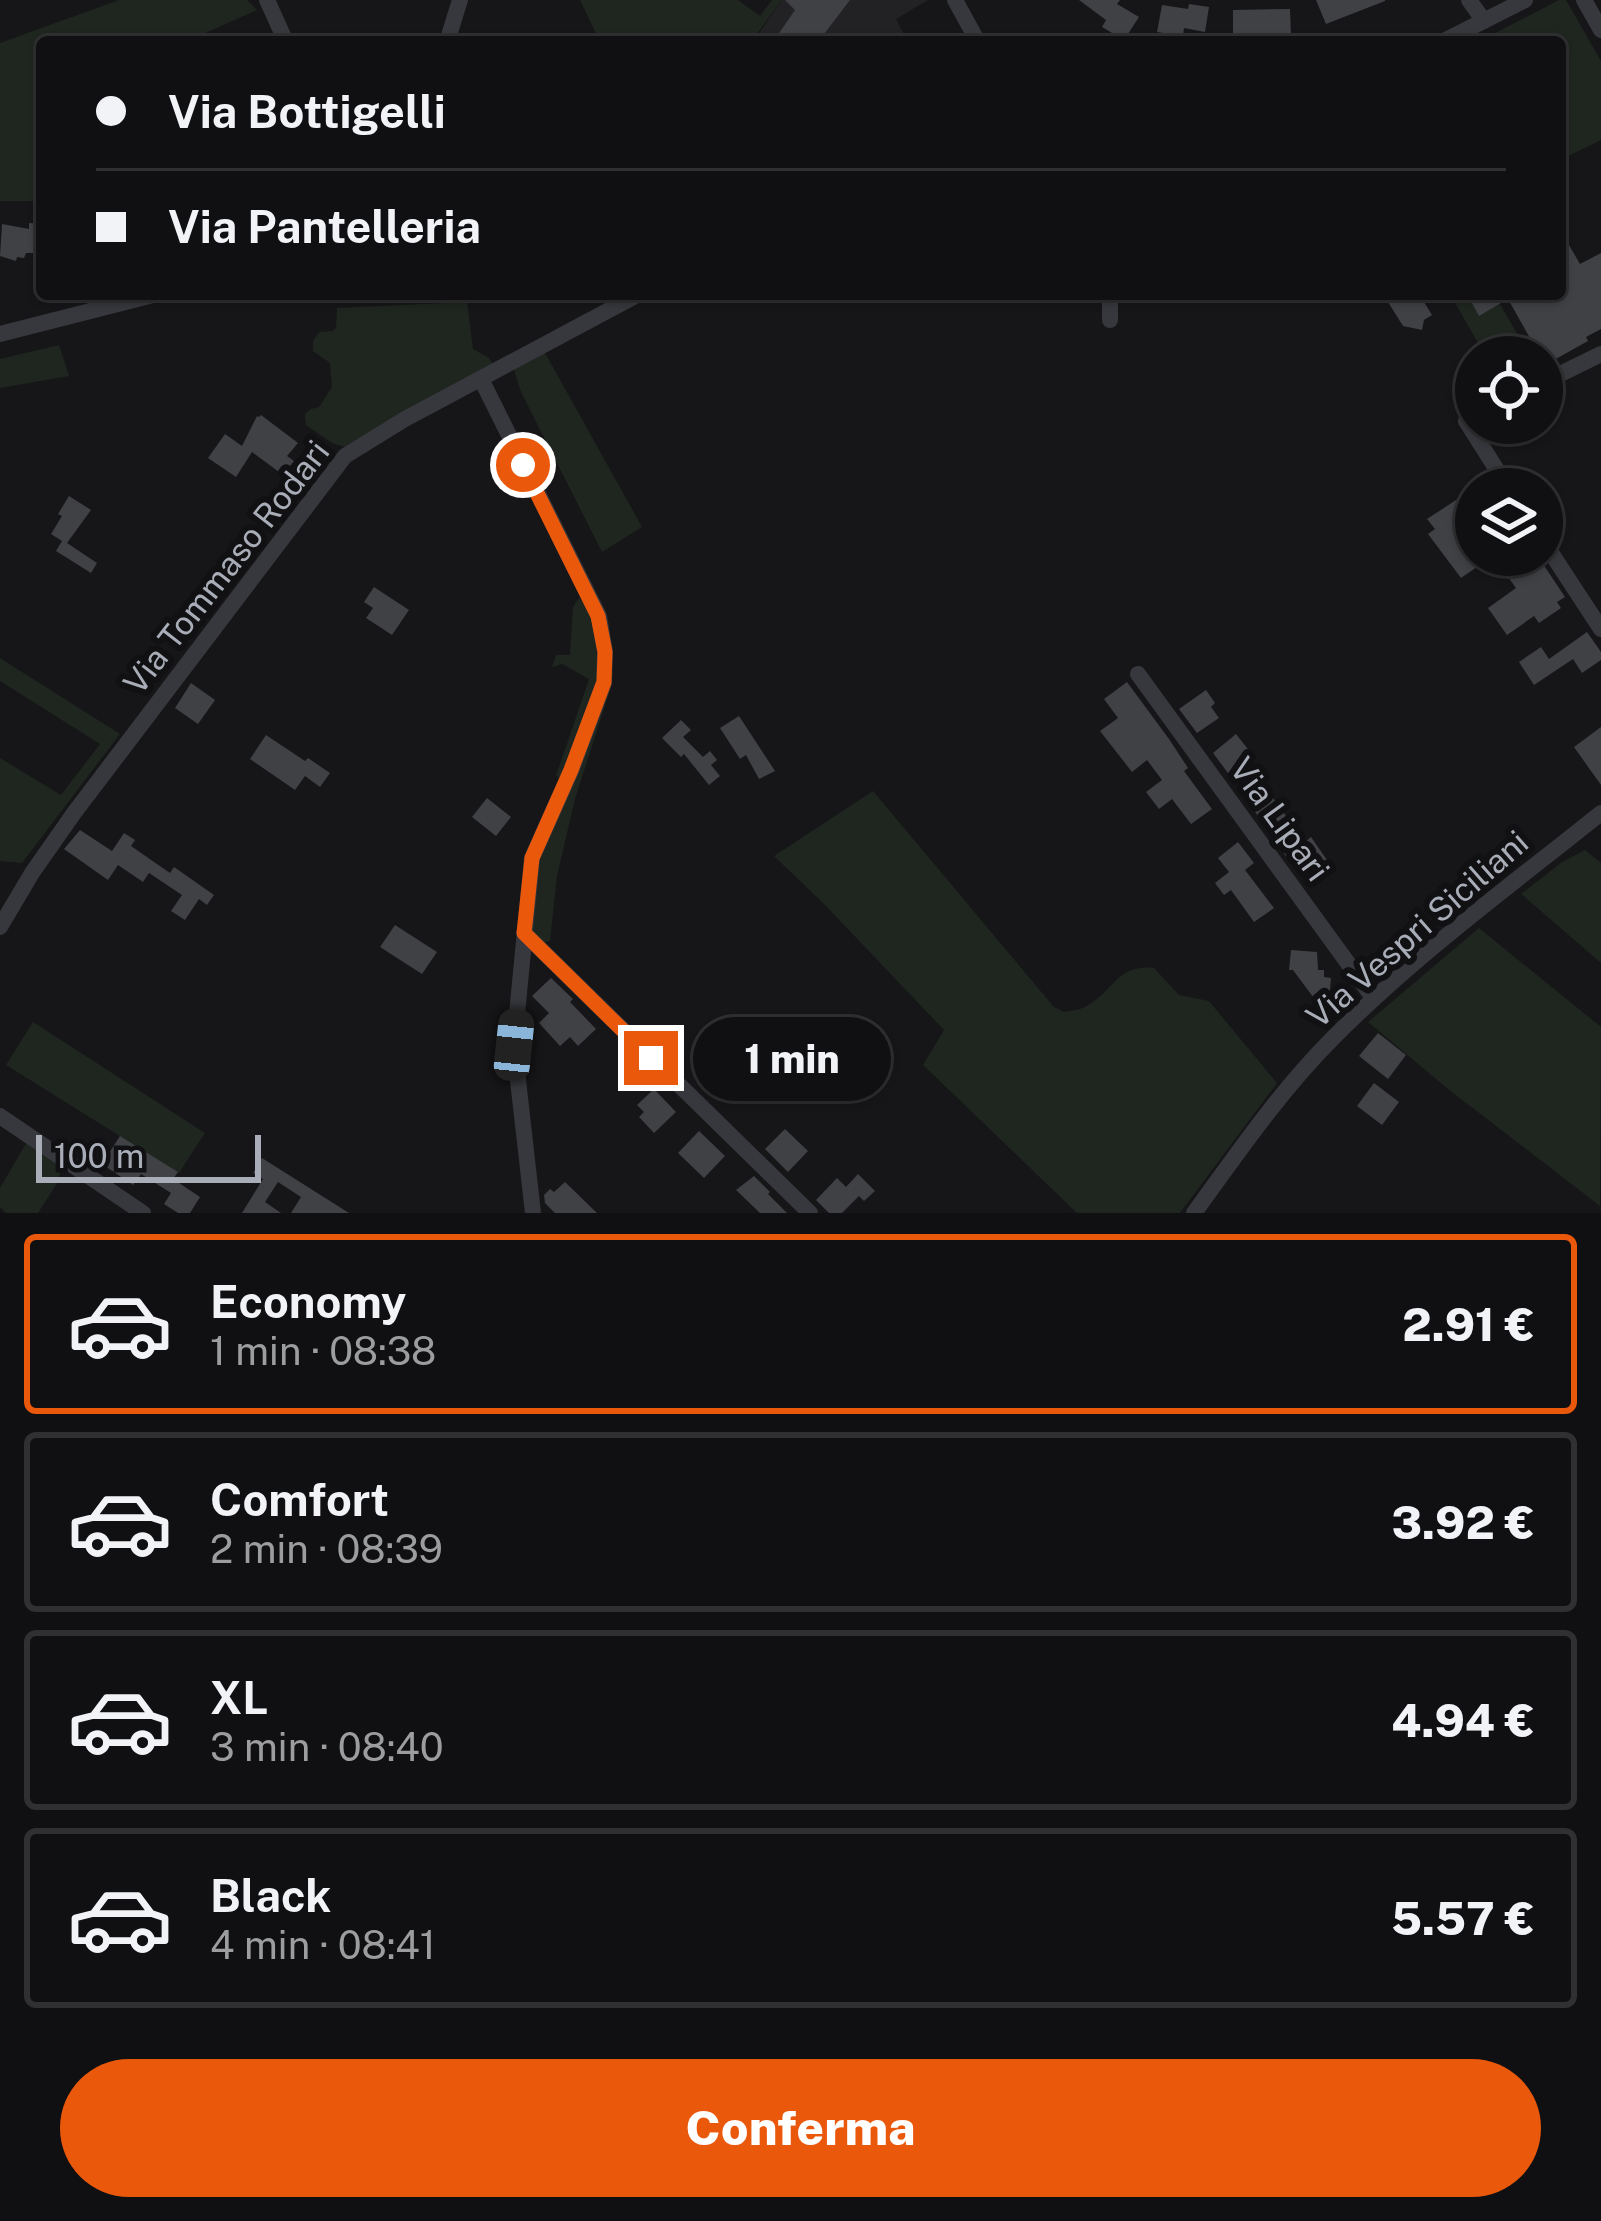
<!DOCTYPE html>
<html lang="it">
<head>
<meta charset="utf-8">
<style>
  body { margin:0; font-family:"Public Sans",sans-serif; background:#1e1e20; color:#f1f3f6; height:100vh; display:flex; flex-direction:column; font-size:45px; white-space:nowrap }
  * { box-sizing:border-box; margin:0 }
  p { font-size:39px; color:#9c9d9f }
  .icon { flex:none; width:66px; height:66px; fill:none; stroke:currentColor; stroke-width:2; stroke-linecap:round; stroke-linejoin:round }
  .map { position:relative; height:1213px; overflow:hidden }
  .panel { display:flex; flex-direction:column; background:#101012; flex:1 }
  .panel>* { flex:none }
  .banner { position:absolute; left:36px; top:36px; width:1530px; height:264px; border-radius:12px; box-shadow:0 3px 9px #0004,0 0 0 3px #303032; display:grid; align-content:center; height:264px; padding:0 60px; background:#101012 }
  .controls { position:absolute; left:1455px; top:336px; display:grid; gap:24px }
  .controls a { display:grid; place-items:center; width:108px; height:108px; border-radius:50%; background:#101012; box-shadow:0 3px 9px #0004,0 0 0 3px #303032; font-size:60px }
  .scale { position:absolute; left:36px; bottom:30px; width:225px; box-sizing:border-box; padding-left:12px; border:6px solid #a8adb8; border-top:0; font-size:33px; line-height:42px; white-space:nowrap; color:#a8adb8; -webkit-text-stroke:9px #111113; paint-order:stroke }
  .end { position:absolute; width:54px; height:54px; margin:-27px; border:15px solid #ea580c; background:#fff; box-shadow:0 0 0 6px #fff }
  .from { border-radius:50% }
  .bubble { position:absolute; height:84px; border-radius:42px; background:#101012; box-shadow:0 3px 9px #0004,0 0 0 3px #303032; font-size:39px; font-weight:800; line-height:84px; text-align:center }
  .car { position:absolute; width:36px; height:72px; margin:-36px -18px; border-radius:15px; box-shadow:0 0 9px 3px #0007; background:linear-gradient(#222 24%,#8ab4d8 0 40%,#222 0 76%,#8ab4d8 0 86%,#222 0) }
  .banner b { display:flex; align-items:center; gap:42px; height:114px; font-size:45px }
  .banner b+b { border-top:3px solid #303032 }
  .banner i { width:30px; height:30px; background:#f1f3f6 }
  ul { padding:21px 0 0; list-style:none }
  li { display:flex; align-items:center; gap:36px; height:180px; margin:0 24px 18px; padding:0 36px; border:6px solid #303032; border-radius:12px }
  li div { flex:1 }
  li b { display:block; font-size:45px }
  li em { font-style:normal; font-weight:800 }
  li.active { border-color:#ea580c }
  li>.icon { width:108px; height:108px; stroke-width:1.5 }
  .button { display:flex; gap:24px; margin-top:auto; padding:24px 60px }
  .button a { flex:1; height:138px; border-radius:72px; background:#ea580c; color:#fff; font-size:48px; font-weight:800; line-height:138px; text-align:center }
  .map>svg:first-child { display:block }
  .built { fill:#222225 }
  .green { fill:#1e261f }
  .building { fill:#404145 }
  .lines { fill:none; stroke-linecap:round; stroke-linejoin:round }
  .minor { stroke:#37383d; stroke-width:16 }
  .route { stroke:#ea580c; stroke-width:15 }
  .labels { text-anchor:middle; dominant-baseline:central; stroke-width:12; stroke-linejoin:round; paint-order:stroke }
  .street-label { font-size:33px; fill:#a8adb8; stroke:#111113 }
</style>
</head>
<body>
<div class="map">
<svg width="1601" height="1213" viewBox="0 0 1601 1213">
  <rect width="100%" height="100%" fill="#161618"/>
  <path class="built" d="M 782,0 L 928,0 L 896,19 L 908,42 L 753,42 Z"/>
  <path class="green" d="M 119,0 L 247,0 L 257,10 L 185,42 L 42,42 L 42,201 L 0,201 L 0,43 Z
    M 580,0 L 738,0 L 760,16 L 772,0 L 782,0 L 751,42 L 600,42 Z
    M 1559,0 L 1566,0 L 1601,61 L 1601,140 L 1560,160 L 1560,42 L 1478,42 Z
    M 1450,294 L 1467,294 L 1479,315 L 1500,304 L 1520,339 L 1486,357 Z
    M 467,302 L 473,349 L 489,358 L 493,364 L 344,447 L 332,443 L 306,425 L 305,414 L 311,409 L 319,407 L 332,387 L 330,363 L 313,351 L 313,341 L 319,332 L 333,331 L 336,328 L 337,308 Z
    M 59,345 L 69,376 L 0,388 L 0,359 Z
    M 544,351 L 642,527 L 602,552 L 521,392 L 513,367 Z
    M 579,598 L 593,609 L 599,682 L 562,780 L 556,776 L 589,679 L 562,664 L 552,667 L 556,655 L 570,655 L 573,607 Z
    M 0,658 L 120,734 L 22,863 L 0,861 L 0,758 L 61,795 L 100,744 L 0,681 Z
    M 604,683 L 610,690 L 575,799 L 557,876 L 550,941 L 538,944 L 526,932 L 534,857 Z
    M 873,791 L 1054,1007 L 1064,1012 C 1071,1011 1078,1010 1085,1007 C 1113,993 1116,964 1154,968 L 1179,995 L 1209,1001 L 1277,1083 L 1180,1213 L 1077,1213 L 923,1065 L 944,1030 L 824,904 L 774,856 Z
    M 1585,850 L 1601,863 L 1601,963 L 1521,894 L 1562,862 Z
    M 1479,928 L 1601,1027 L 1600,1206 L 1448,1089 L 1368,1022 Z
    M 33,1022 L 205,1133 L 179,1173 L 6,1065 Z
    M 28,1140 L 63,1164 L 56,1185 L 38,1213 L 6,1213 L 0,1207 L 0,1188 Z"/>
  <path class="building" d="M 785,0 L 850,0 L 818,42 L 773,42 L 795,10 Z
    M 1079,0 L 1120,0 L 1117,4 L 1139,17 L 1124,40 L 1102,27 L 1106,20 Z
    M 1316,0 L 1385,0 L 1385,1 L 1326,24 Z
    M 1189,4 L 1209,7 L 1205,32 L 1184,28 L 1183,36 L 1157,32 L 1162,5 L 1188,9 Z
    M 1290,9 L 1291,36 L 1233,37 L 1233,10 Z
    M 29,223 L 42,224 L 42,253 L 26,253 L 24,258 L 17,257 L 16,261 L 0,256 L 2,224 L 29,229 Z
    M 1569,245 L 1580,264 L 1601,253 L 1601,329 L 1586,337 L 1588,341 L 1545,365 L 1508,299 L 1479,316 L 1467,294 L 1560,294 L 1560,250 Z
    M 1383,294 L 1419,294 L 1432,315 L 1424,320 L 1422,330 L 1403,326 Z
    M 261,415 L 298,443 L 287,456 L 294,461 L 283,475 L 252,452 L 236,477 L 208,458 L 225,434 L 242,446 L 257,416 L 259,417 Z
    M 1476,487 L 1476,555 L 1537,555 L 1565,597 L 1557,602 L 1561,608 L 1539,623 L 1534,616 L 1507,635 L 1488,608 L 1516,588 L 1493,556 L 1461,578 L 1428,534 L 1435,529 L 1427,519 Z
    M 69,496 L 91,510 L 67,543 L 97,563 L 91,573 L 56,551 L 62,541 L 51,534 L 62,516 L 58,514 Z
    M 374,587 L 409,610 L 392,635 L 366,618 L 373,608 L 364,602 Z
    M 1587,632 L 1601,652 L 1601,660 L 1582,673 L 1573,659 L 1534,685 L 1519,662 L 1541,647 L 1549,659 Z
    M 1127,682 L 1169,739 L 1188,768 L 1184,771 L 1212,809 L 1191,824 L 1172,799 L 1159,809 L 1146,792 L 1162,780 L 1147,760 L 1132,772 L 1100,731 L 1118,718 L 1104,699 Z
    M 191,683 L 215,700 L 198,724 L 175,708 Z
    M 1206,690 L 1215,703 L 1211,707 L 1219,718 L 1197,733 L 1179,709 Z
    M 739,716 L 775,771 L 759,779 L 746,755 L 740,759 L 720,728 Z
    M 681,720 L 691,730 L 683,737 L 703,757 L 710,751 L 717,760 L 711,765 L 720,776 L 709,785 L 684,754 L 681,757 L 662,738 Z
    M 1601,727 L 1601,785 L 1574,747 Z
    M 1236,734 L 1255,758 L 1231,777 L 1213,753 Z
    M 266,735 L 305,761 L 308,758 L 330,773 L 320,787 L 305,776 L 295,790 L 250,759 Z
    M 1265,787 L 1305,842 L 1311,837 L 1327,860 L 1310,871 L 1308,868 L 1299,875 L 1247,800 Z
    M 487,798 L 511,817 L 496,836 L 472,817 Z
    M 80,830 L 112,851 L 124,833 L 135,840 L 131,846 L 170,873 L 174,867 L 214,895 L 207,905 L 199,899 L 185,920 L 171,911 L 182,895 L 149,873 L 143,882 L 118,865 L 108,880 L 64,849 Z
    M 1238,842 L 1254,863 L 1245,870 L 1274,908 L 1254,922 L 1231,890 L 1224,895 L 1215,883 L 1229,872 L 1218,858 Z
    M 395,925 L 437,952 L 422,974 L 380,947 Z
    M 1291,950 L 1317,952 L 1318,970 L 1324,970 L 1324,977 L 1331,978 L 1329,1002 L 1316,1001 L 1293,970 L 1289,970 Z
    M 551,978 L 573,999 L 570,1002 L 596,1029 L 578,1046 L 570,1037 L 560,1046 L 539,1023 L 549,1013 L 532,996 Z
    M 1378,1033 L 1406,1055 L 1388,1079 L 1359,1056 Z
    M 1374,1083 L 1399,1102 L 1382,1125 L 1357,1106 Z
    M 654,1089 L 676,1112 L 654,1133 L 639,1117 L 644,1112 L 637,1105 Z
    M 785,1129 L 808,1151 L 788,1172 L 765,1149 Z
    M 699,1131 L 725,1156 L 704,1178 L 678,1153 Z
    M 120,1136 L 178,1172 L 173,1179 L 200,1197 L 190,1213 L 178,1213 L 164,1204 L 171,1193 L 141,1174 L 133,1185 L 102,1164 Z
    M 262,1158 L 311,1189 L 349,1213 L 291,1213 L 301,1197 L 278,1182 L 265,1202 L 281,1213 L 242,1213 L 263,1179 L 253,1173 Z
    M 858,1174 L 875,1191 L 864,1201 L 859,1196 L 842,1213 L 829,1213 L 816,1200 L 837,1178 L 846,1187 Z
    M 754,1176 L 770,1192 L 768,1194 L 787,1213 L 760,1213 L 736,1190 Z
    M 565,1182 L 597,1213 L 555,1213 L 545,1203 L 544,1195 L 550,1189 L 554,1192 Z"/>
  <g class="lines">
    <path class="minor" d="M 267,0 L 286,42
      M 955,0 L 978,42
      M 1469,0 L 1484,21
      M 1584,0 L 1601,30
      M 447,42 L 460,0
      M 1442,42 L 1525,0
      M 1110,294 L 1110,320
      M 0,334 L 157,294
      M 481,379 L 599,616 L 605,652 L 604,683 L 571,771 L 532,858 L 514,1045 L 533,1213
      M 1542,383 L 1601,354
      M 1476,416 L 1466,421 L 1509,489
      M 1542,539 L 1601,629
      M 1138,674 L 1374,999
      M 0,927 L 32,873 L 74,813 L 345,456 L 405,419 L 639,294
      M 524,933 L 810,1213
      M 0,1116 L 143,1213
      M 1194,1213 C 1237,1154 1280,1091 1332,1039 C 1414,956 1510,886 1601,813"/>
  </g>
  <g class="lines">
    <path class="route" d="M 523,465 L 598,616 L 605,652 L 604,682 L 571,770 L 532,858 L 524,933 L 651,1058"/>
  </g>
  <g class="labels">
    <g class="street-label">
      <text transform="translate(226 567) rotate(-52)">Via Tommaso Rodari</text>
      <text transform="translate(1280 819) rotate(54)">Via Lipari</text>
      <text transform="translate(1417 929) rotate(-41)">Via Vespri Siciliani</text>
    </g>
  </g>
</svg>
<div class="controls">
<a><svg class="icon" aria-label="locate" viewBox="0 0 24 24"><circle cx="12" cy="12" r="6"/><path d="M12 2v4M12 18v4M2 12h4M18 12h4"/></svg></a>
<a><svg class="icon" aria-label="layers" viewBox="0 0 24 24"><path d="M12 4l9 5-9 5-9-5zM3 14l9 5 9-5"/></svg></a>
</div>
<div class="scale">100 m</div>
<i class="end from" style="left:523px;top:465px"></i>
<i class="end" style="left:651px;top:1058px"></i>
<div class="bubble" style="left:693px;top:1017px;width:198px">1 min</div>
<i class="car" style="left:514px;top:1045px;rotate:6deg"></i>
<div class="banner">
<b><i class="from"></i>Via Bottigelli</b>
<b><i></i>Via Pantelleria</b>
</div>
</div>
<section class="panel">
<ul>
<li class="active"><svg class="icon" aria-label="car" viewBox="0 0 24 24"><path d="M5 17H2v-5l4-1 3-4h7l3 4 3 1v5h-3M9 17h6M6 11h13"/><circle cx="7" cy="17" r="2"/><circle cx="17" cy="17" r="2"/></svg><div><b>Economy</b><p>1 min · 08:38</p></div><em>2.91 €</em></li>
<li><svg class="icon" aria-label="car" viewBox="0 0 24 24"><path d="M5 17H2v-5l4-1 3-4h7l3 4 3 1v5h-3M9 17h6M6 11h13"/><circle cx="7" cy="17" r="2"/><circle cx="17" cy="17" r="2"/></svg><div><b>Comfort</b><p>2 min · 08:39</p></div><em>3.92 €</em></li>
<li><svg class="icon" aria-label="car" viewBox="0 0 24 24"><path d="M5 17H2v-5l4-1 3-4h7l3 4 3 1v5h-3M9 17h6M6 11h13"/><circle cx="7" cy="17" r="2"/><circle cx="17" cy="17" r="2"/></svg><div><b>XL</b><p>3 min · 08:40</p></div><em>4.94 €</em></li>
<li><svg class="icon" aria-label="car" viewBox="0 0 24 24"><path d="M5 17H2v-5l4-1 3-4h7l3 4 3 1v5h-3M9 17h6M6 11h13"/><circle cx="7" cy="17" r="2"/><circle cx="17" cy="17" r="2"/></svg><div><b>Black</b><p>4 min · 08:41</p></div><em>5.57 €</em></li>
</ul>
<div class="button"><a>Conferma</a></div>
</section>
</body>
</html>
